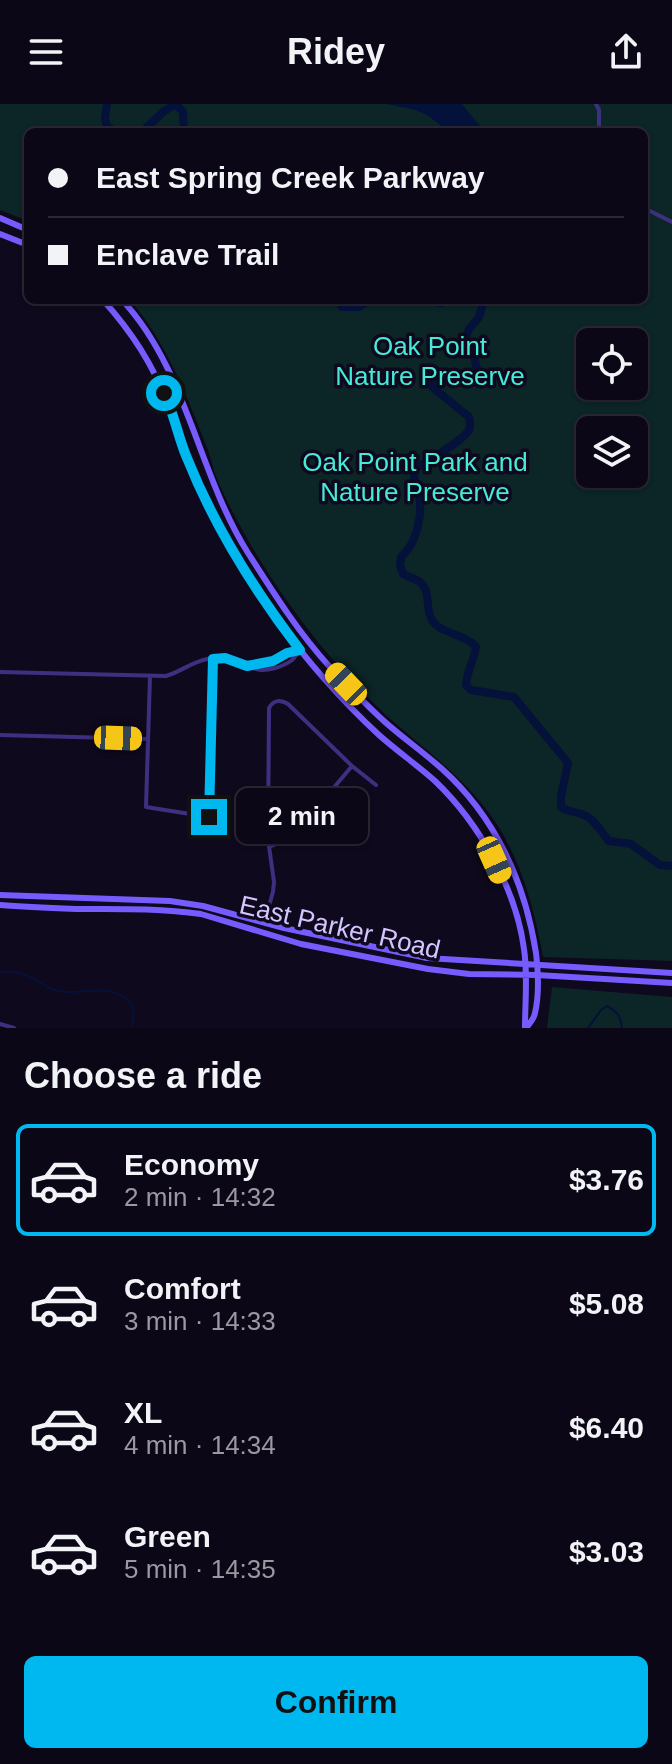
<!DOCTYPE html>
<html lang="en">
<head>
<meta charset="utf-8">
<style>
  body { margin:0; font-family:Arial,sans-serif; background:#191523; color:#f1f3f6; height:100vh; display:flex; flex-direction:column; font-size:30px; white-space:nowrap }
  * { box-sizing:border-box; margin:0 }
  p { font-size:26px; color:#9a99a1 }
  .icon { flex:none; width:44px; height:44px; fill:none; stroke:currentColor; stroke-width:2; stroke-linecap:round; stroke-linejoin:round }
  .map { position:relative; height:924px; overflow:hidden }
  .sheet { display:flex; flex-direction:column; background:#0b0716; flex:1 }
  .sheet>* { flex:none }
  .banner { position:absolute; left:24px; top:24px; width:624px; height:176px; border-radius:12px; box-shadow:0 2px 6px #0004,0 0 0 2px #2b2835; display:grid; align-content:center; height:176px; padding:0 24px; background:#0b0716 }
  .tools { position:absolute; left:576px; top:224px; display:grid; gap:16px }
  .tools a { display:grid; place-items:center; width:72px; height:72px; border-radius:12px; background:#0b0716; box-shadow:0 2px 6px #0004,0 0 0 2px #2b2835; font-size:40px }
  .end { position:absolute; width:36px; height:36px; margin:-18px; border:10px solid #00b8f0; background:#111; box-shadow:0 0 0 4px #111 }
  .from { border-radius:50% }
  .bubble { position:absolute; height:56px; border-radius:12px; background:#0b0716; box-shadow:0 2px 6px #0004,0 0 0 2px #2b2835; font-size:26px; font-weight:800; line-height:56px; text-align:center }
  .car { position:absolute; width:24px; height:48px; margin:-24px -12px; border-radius:10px; box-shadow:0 0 6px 2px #0007; background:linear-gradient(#f5c518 24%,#345 0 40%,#f5c518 0 76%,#345 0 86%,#f5c518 0) }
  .banner b { display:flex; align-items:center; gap:28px; height:76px; font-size:30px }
  .banner b+b { border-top:2px solid #2b2835 }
  .banner i { width:20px; height:20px; background:#f1f3f6 }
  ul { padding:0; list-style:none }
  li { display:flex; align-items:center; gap:24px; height:112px; margin:0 16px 12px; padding:0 8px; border:4px solid transparent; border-radius:12px }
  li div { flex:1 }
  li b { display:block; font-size:30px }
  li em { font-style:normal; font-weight:800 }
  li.on { border-color:#00b8f0 }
  li>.icon { width:72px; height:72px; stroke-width:1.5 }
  h2 { padding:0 24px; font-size:36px; line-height:96px }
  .action { display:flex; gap:16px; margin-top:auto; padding:16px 24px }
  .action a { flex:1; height:92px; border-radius:12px; background:#00b8f0; color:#111; font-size:32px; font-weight:800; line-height:92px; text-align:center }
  header { display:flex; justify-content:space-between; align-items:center; height:104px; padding:0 24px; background:#0b0716; font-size:36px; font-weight:800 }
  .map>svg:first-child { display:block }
  .green { fill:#0c2527; fill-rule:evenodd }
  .water { fill:#04113b }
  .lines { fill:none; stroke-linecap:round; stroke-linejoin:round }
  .stream { stroke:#04113b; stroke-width:2 }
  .river { stroke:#04113b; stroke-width:8 }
  .street { stroke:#3e3081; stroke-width:4 }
  .secondary { stroke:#765cff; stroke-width:6 }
  .route { stroke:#00b8f0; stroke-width:10 }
  .labels { text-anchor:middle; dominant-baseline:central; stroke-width:7; stroke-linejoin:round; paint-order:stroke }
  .park-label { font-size:26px; fill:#47e9d7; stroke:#0f091d }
  .street-label { font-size:26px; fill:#d4c5ff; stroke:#0f091d }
</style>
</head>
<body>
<header><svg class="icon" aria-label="menu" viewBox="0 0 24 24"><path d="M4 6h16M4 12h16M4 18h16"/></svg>Ridey<svg class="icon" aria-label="share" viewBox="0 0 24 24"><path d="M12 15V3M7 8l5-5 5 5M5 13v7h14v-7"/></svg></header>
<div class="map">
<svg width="672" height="924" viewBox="0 0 672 924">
  <rect width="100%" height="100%" fill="#0f091d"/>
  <path class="green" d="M 0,0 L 672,0 L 672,857 L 543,853 C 535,809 524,766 501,727 C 472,678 427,648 386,611 C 337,565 295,513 260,456 C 243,429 227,399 215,370 C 212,360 210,350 206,341 C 186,290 166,238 130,196 L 644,196 L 644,28 L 28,28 L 28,117 L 0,106 ZM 590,238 L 634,238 L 634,282 L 590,282 ZM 590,326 L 634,326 L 634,370 L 590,370 Z
    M 552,883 L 672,893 L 672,924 L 547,924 Z"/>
  <path class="water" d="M 387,0 L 462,0 L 478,20 L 489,28 L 448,28 C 421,4 420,7 387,0 Z"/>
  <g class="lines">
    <path class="stream" d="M 0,868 C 31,864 41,886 65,888 C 85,889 109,881 127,895 C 136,902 133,914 132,924
      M 588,924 L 601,906 L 607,902 C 617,907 621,913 622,924"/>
    <path class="river" d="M 107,0 L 105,15 L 107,22 L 116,28
      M 176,0 L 183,8 L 184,28
      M 142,28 L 164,7 L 176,0
      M 338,196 L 342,203 L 359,203 L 370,196
      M 427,196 L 441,199 L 446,196
      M 484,196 L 479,213 L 469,225 L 466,233 L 474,252 L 477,265 C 464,274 451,274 436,272 L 432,275 L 431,282 L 469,313 C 470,318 471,321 469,326 C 463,337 427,357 415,365 C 412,375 417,381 419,391 C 423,411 417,439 401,453 L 400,461 L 403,470 C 408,473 417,475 421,479 C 431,488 425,505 432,516 C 440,530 464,529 476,543 C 474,556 467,567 466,581 L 471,586 L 514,593 L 568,659 L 561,692 L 561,703 C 569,709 578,707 586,712 C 595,716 602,729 609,737 L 631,740 L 660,761 L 672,762"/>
    <path class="street" d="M 596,0 L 599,6 L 599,28
      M 644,104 L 672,118
      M 249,561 L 273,557 L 287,549 L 298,546
      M 0,568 L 166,572 C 180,568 192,558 207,555 C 231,551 236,561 256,565 C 266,568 283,563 292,556 C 295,554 297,549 300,546
      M 150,572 L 146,703 L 209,713 L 213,555
      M 0,631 L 148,635
      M 269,743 L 286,736 L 294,731 L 352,662
      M 264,819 L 273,788 L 274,778 L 268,735 L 269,604 C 274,595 281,596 288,600 L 352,662 L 376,681
      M 0,920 L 14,924"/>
    <path class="secondary" d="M 0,114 L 28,126
      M 0,130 L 28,141
      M 103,196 C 131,227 152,258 167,298 C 175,316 180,336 187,355 C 210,410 239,465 275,513 C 306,556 340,595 379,631 C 397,647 417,661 435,677 C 458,699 478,726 493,754 C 508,782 520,814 524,845 C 528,871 525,898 525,924
      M 122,196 C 187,265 198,370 248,449 C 273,488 298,528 329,562 C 347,581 365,600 385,618 C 403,634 423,648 441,664 C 495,712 525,778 536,849 C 538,866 539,892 535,909 C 534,915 530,919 526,924
      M 0,791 L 170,797 L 203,802 L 284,824 L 427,854 L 672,869
      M 0,801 C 25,803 50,804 76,805 C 118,805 159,804 201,810 L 301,840 L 428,865 L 469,870 L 537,871 L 672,879"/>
  </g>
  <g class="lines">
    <path class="route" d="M 164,289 C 174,309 178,333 187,354 C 215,424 254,486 300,546 L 287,549 L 273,557 L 247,562 L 225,554 L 213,555 L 209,713"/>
  </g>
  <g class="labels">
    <g class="park-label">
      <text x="430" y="242">Oak Point<tspan x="430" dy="30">Nature Preserve</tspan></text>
      <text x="415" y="358">Oak Point Park and<tspan x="415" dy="30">Nature Preserve</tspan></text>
    </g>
    <g class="street-label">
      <text transform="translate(340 823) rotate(13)">East Parker Road</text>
    </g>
  </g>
</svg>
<div class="tools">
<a><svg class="icon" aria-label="locate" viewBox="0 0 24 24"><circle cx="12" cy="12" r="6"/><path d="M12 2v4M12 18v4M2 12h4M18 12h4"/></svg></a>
<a><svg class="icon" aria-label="layers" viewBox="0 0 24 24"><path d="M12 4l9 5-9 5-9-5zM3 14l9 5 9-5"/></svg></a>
</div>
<i class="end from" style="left:164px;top:289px"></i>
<i class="end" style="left:209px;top:713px"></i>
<div class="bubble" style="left:236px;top:684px;width:132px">2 min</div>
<i class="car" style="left:346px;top:580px;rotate:316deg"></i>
<i class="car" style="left:118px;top:634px;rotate:92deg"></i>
<i class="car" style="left:494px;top:756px;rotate:156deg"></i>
<div class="banner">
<b><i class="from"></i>East Spring Creek Parkway</b>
<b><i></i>Enclave Trail</b>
</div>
</div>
<section class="sheet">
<h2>Choose a ride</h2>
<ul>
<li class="on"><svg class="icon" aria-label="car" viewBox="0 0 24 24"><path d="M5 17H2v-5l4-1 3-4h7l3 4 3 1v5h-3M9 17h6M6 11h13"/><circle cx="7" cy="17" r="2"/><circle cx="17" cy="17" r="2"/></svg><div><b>Economy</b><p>2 min · 14:32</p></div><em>$3.76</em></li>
<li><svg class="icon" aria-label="car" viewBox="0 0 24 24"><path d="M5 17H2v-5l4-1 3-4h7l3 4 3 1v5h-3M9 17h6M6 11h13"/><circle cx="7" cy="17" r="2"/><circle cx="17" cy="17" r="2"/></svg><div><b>Comfort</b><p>3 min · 14:33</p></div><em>$5.08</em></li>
<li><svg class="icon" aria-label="car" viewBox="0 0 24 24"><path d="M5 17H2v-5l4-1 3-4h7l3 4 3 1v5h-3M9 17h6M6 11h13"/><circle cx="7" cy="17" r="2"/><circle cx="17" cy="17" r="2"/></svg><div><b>XL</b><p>4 min · 14:34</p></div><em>$6.40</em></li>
<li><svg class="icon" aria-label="car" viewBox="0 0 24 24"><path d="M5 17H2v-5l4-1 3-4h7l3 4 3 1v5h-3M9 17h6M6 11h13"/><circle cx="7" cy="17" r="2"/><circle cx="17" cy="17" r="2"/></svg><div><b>Green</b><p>5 min · 14:35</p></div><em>$3.03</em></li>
</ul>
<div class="action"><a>Confirm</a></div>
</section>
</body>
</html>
